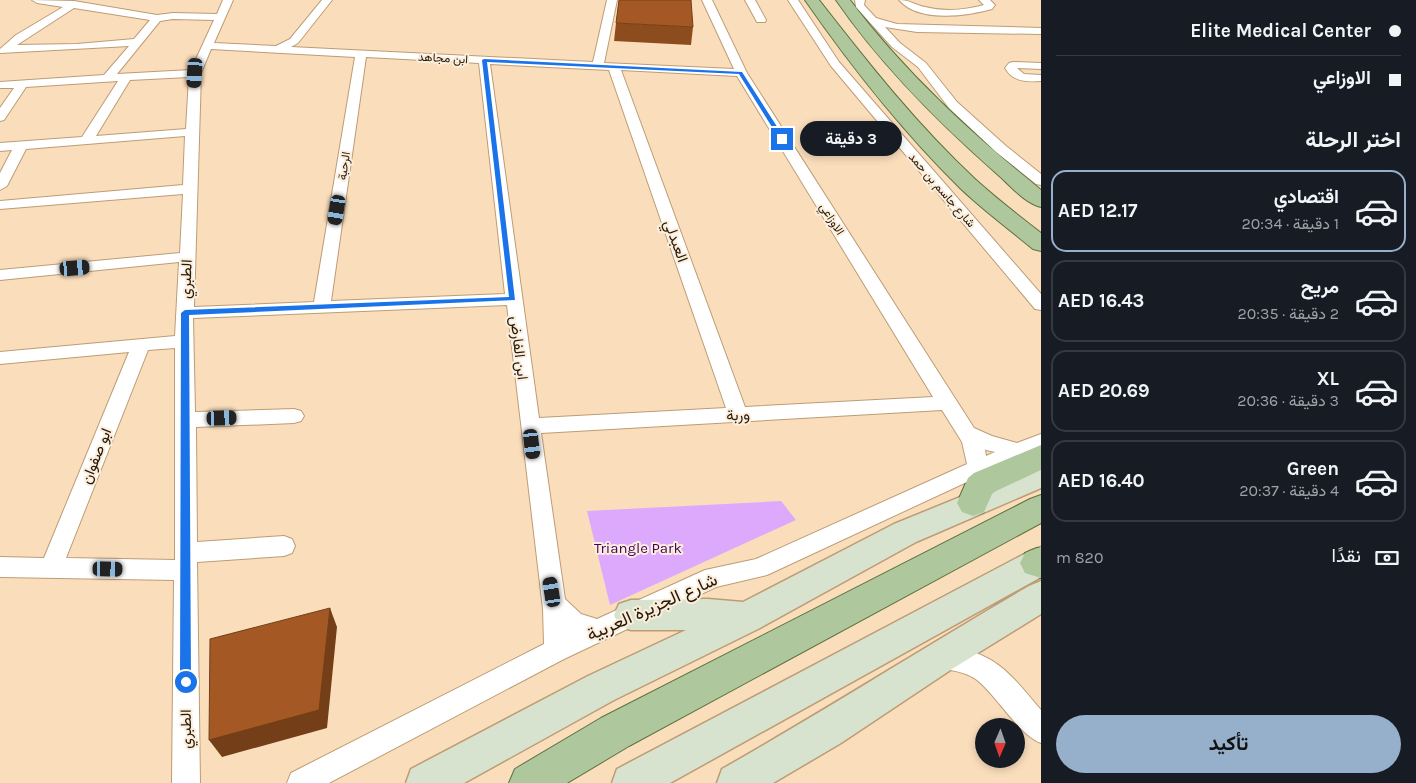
<!DOCTYPE html>
<html lang="ar">
<head>
<meta charset="utf-8">
<style>
  body { margin:0; font-family:Karla,Vazirmatn,sans-serif; background:#242831; color:#f1f3f6; direction:rtl; height:100vh; display:flex; flex-direction:column; font-size:19px; white-space:nowrap }
  * { box-sizing:border-box; margin:0 }
  p { font-size:16px; color:#9ea1a6 }
  .icon { flex:none; width:28px; height:28px; fill:none; stroke:currentColor; stroke-width:2; stroke-linecap:round; stroke-linejoin:round }
  .map { position:relative; flex:1; overflow:hidden; direction:ltr }
  .drawer { display:flex; flex-direction:column; background:#171b24; width:375px }
  .drawer>* { flex:none }
  .hud { display:grid; align-content:center; height:110px; padding:0 15px; background:#171b24 }
  .needle { width:32px; rotate:182deg }
  .fabs { position:absolute; left:975px; top:718px; display:grid; gap:10px }
  .fabs a { display:grid; place-items:center; width:50px; height:50px; border-radius:50%; background:#171b24; box-shadow:0 2px 8px #0003; font-size:25px }
  .end { position:absolute; width:22px; height:22px; margin:-11px; border:6px solid #1a73e8; background:#fff; box-shadow:0 0 0 2px #fff }
  .from { border-radius:50% }
  .bubble { position:absolute; height:35px; border-radius:18px; background:#171b24; box-shadow:0 2px 8px #0003; font-size:16px; font-weight:700; line-height:35px; text-align:center; direction:rtl }
  .car { position:absolute; width:15px; height:30px; margin:-15px -8px; border-radius:6px; box-shadow:0 0 4px 1px #0007; background:linear-gradient(#222 24%,#8ab4d8 0 40%,#222 0 76%,#8ab4d8 0 86%,#222 0) }
  .hud b { display:flex; align-items:center; gap:18px; height:48px; font-size:19px }
  .hud b+b { border-top:1px solid #363941 }
  .hud i { width:12px; height:12px; background:#f1f3f6 }
  ul { padding:0; list-style:none }
  li { display:flex; align-items:center; gap:15px; height:82px; margin:0 10px 8px; padding:0 5px; border:2px solid #363941; border-radius:15px }
  li div { flex:1 }
  li b { display:block; font-size:19px }
  li em { font-style:normal; font-weight:700 }
  li.on { border-color:#96afca }
  li>.icon { width:45px; height:45px; stroke-width:1.5 }
  h2 { padding:0 15px; font-size:22px; line-height:60px }
  .pay { display:flex; align-items:center; gap:12px; height:55px; padding:0 15px; font-size:19px }
  .pay p { margin-inline-start:auto }
  .action { display:flex; gap:10px; margin-top:auto; padding:10px 15px }
  .action a { flex:1; height:58px; border-radius:30px; background:#96afca; color:#111; font-size:20px; font-weight:700; line-height:58px; text-align:center }
  main { display:flex; flex:1; min-height:0 }
  .map>svg:first-child { display:block }
  .green { fill:#dda9fc }
  .lines { fill:none; stroke-linecap:round; stroke-linejoin:round }
  .street-casing { stroke:#bd9c74; stroke-width:2 }
  .secondary-casing { stroke:#bd9c74; stroke-width:3 }
  .primary-casing { stroke:#5c713d; stroke-width:2 }
  .street { fill:#fff; fill-rule:evenodd }
  .secondary { fill:#d7e3ce; fill-rule:evenodd }
  .primary { fill:#afc79c; fill-rule:evenodd }
  .wall { fill:#8d4c1e }
  .shaded-wall { fill:#733e18 }
  .building { fill:#a45823; stroke:#733e18 }
  .route { fill:#1a73e8 }
  .labels { text-anchor:middle; dominant-baseline:central; stroke-width:4; stroke-linejoin:round; paint-order:stroke }
  .far-street-label { font-size:12px; fill:#251908; stroke:#fceedd }
  .street-label { font-size:15px; fill:#251908; stroke:#fceedd }
  .park-label { font-size:15px; fill:#42025c; stroke:#fceedd }
  .near-street-label { font-size:18px; fill:#251908; stroke:#fceedd }
</style>
</head>
<body>
<main>
<section class="drawer">
<div class="hud">
<b><i class="from"></i>Elite Medical Center</b>
<b><i></i>الاوزاعي</b>
</div>
<h2>اختر الرحلة</h2>
<ul>
<li class="on"><svg class="icon" aria-label="car" viewBox="0 0 24 24"><path d="M5 17H2v-5l4-1 3-4h7l3 4 3 1v5h-3M9 17h6M6 11h13"/><circle cx="7" cy="17" r="2"/><circle cx="17" cy="17" r="2"/></svg><div><b>اقتصادي</b><p>1 دقيقة · 20:34</p></div><em>AED 12.17</em></li>
<li><svg class="icon" aria-label="car" viewBox="0 0 24 24"><path d="M5 17H2v-5l4-1 3-4h7l3 4 3 1v5h-3M9 17h6M6 11h13"/><circle cx="7" cy="17" r="2"/><circle cx="17" cy="17" r="2"/></svg><div><b>مريح</b><p>2 دقيقة · 20:35</p></div><em>AED 16.43</em></li>
<li><svg class="icon" aria-label="car" viewBox="0 0 24 24"><path d="M5 17H2v-5l4-1 3-4h7l3 4 3 1v5h-3M9 17h6M6 11h13"/><circle cx="7" cy="17" r="2"/><circle cx="17" cy="17" r="2"/></svg><div><b>XL</b><p>3 دقيقة · 20:36</p></div><em>AED 20.69</em></li>
<li><svg class="icon" aria-label="car" viewBox="0 0 24 24"><path d="M5 17H2v-5l4-1 3-4h7l3 4 3 1v5h-3M9 17h6M6 11h13"/><circle cx="7" cy="17" r="2"/><circle cx="17" cy="17" r="2"/></svg><div><b>Green</b><p>4 دقيقة · 20:37</p></div><em>AED 16.40</em></li>
</ul>
<div class="pay"><svg class="icon" aria-label="cash" viewBox="0 0 24 24"><path d="M3 7h18v10H3z"/><circle cx="12" cy="12" r="2"/></svg>نقدًا<p>820 m</p></div>
<div class="action"><a>تأكيد</a></div>
</section>
<div class="map">
<svg width="1041" height="783" viewBox="0 0 1041 783">
  <rect width="100%" height="100%" fill="#fadebc"/>
  <path class="green" d="M 781,501 L 796,520 L 610,605 L 587,511 Z"/>
  <g class="lines">
    <g class="street-casing">
      <path id="street" d="M 32,0 L 74,1 L 157,15 L 173,13 L 217,14 L 223,0 L 233,0 L 214,43 L 276,46 L 290,39 L 322,0 L 332,0 L 298,43 L 291,47 L 593,62 L 607,0 L 617,0 L 604,63 L 734,69 L 702,0 L 712,0 L 747,73 L 974,428 L 992,436 L 1017,443 L 1041,434 L 1041,450 L 984,474 L 767,575 L 716,587 L 564,659 L 329,783 L 287,783 L 291,773 L 544,644 L 543,609 L 507,305 L 193,318 L 195,412 L 294,409 L 301,411 L 304,416 L 301,421 L 294,423 L 196,427 L 197,542 L 284,536 L 292,539 L 295,546 L 292,553 L 284,556 L 197,562 L 200,783 L 172,783 L 174,580 L 0,577 L 0,557 L 44,558 L 129,352 L 0,364 L 0,352 L 175,336 L 179,262 L 0,280 L 0,270 L 180,253 L 183,194 L 0,209 L 0,201 L 183,185 L 185,136 L 26,149 L 7,186 L 0,190 L 0,173 L 12,150 L 0,151 L 0,143 L 82,137 L 118,81 L 26,87 L 4,120 L 0,121 L 0,108 L 14,88 L 0,88 L 0,82 L 104,75 L 129,46 L 0,53 L 0,49 L 16,35 L 63,7 L 37,3 ZM 74,8 L 150,20 L 134,39 L 77,44 L 17,45 ZM 173,19 L 214,20 L 191,70 L 117,74 L 160,21 ZM 211,49 L 355,57 L 314,302 L 194,307 L 201,73 ZM 366,57 L 479,63 L 505,294 L 331,301 ZM 490,64 L 609,70 L 726,408 L 539,418 ZM 621,70 L 737,76 L 933,397 L 745,407 ZM 189,77 L 186,129 L 96,136 L 130,80 ZM 175,348 L 175,560 L 66,558 L 148,350 ZM 942,410 L 962,442 L 967,464 L 756,559 L 705,570 L 597,619 L 581,614 L 565,599 L 541,433 ZM 985,449 L 986,450 L 995,452 L 986,456 Z
        M 745,0 L 755,0 L 766,20 L 765,22 L 757,22 Z
        M 788,0 L 798,0 L 839,62 L 1041,294 L 1041,310 L 1035,309 L 831,66 Z
        M 855,0 L 865,0 L 864,5 L 876,18 L 897,24 L 1041,28 L 1041,34 L 917,32 L 885,27 L 900,43 L 926,63 L 957,102 L 1006,146 L 1041,174 L 1041,185 L 1036,184 L 996,152 L 949,108 L 918,67 L 892,47 L 856,7 Z
        M 899,0 C 910,0 915,5 925,7 C 944,12 966,10 984,5 L 979,0 L 990,0 L 995,5 L 992,9 C 967,16 919,23 899,0 Z
        M 1013,62 L 1041,63 L 1041,69 L 1017,68 L 1024,74 L 1041,75 L 1041,81 C 1027,82 1013,82 1005,68 L 1009,63 Z
        M 941,645 C 957,648 973,650 987,658 C 1009,669 1025,692 1041,710 L 1041,743 C 1018,734 998,697 977,680 C 964,670 947,671 932,665 L 929,657 L 932,649 Z"/>
    </g>
    <g class="secondary-casing">
      <path id="secondary" d="M 1041,464 L 1041,488 L 916,542 L 758,629 L 614,700 L 464,783 L 406,783 L 411,769 L 588,676 L 686,630 L 631,630 L 619,626 L 614,615 L 619,604 L 631,600 L 708,599 L 743,602 L 894,524 Z
        M 1041,547 L 1041,577 L 670,783 L 612,783 L 617,769 L 1030,551 Z
        M 1041,581 L 1041,614 L 952,669 L 841,743 L 773,783 L 717,783 L 722,769 C 826,710 926,646 1029,586 Z"/>
    </g>
    <g class="primary-casing">
      <path id="primary" d="M 805,0 L 819,0 C 868,63 918,126 976,180 C 997,199 1019,216 1041,233 L 1041,251 L 1033,249 C 1009,229 983,210 960,188 C 902,131 851,66 805,0 Z
        M 836,0 L 850,0 C 905,73 971,133 1041,190 L 1041,207 C 1024,203 1009,184 996,173 C 937,121 881,65 836,0 Z
        M 1041,445 L 1041,470 L 996,491 L 992,494 L 984,512 L 973,516 L 962,512 L 957,503 L 968,478 L 974,473 Z
        M 1041,495 L 1041,523 L 629,746 L 567,783 L 509,783 L 515,769 L 601,718 L 1030,499 Z
        M 1037,548 L 1041,548 L 1041,578 L 1025,573 L 1020,563 L 1025,553 Z"/>
    </g>
    <use href="#street" class="street"/>
    <use href="#secondary" class="secondary"/>
    <use href="#primary" class="primary"/>
  </g>
  <path class="wall" d="M 616,23 L 693,27 L 691,45 L 614,41 Z"/>
  <path class="shaded-wall" d="M 330,608 L 337,627 L 327,728 L 222,757 L 209,740 Z"/>
  <path class="building" d="M 619,0 L 691,0 L 693,27 L 616,23 Z
    M 330,608 L 319,710 L 209,740 L 210,639 Z"/>
  <path class="route" d="M 484,59 L 742,72 L 785,139 L 780,140 L 739,74 L 487,62 L 515,300 L 189,315 L 191,682 L 190,685 L 186,687 L 182,685 L 180,682 L 181,313 L 185,310 L 509,297 L 482,60 Z"/>
  <g class="labels">
    <g class="far-street-label">
      <text transform="translate(443 58) rotate(3)">ابن مجاهد</text>
      <text transform="translate(344 166) rotate(-81)">الرحبة</text>
      <text transform="translate(942 190) rotate(49)">شارع جاسم بن حمد</text>
      <text transform="translate(832 219) rotate(58)">الاوزاعي</text>
    </g>
    <g class="street-label">
      <text transform="translate(676 241) rotate(70)">العبدلي</text>
      <text transform="translate(186 279) rotate(-88)">الطبري</text>
      <text transform="translate(519 348) rotate(83)">ابن الفارض</text>
      <text transform="translate(738 415) rotate(-3)">وربة</text>
      <text transform="translate(96 456) rotate(-68)">ابو صفوان</text>
      <text transform="translate(186 729) rotate(-91)">الطبري</text>
    </g>
    <g class="park-label">
      <text x="638" y="548">Triangle Park</text>
    </g>
    <g class="near-street-label">
      <text transform="translate(652 607) rotate(-24)">شارع الجزيرة العربية</text>
    </g>
  </g>
</svg>
<div class="fabs">
<a><svg class="needle" viewBox="-14 -14 28 28"><path d="M0-13l5 13h-10z" fill="#e53935"/><path d="M0 13l5-13h-10z" fill="#9ea1a6"/></svg></a>
</div>
<i class="end from" style="left:186px;top:682px"></i>
<i class="end" style="left:782px;top:139px"></i>
<div class="bubble" style="left:800px;top:121px;width:102px">3 دقيقة</div>
<i class="car" style="left:195px;top:73px;rotate:184deg"></i>
<i class="car" style="left:337px;top:210px;rotate:189deg"></i>
<i class="car" style="left:75px;top:268px;rotate:85deg"></i>
<i class="car" style="left:222px;top:418px;rotate:88deg"></i>
<i class="car" style="left:532px;top:444px;rotate:173deg"></i>
<i class="car" style="left:108px;top:569px;rotate:91deg"></i>
<i class="car" style="left:552px;top:592px;rotate:351deg"></i>
</div>
</main>
</body>
</html>
